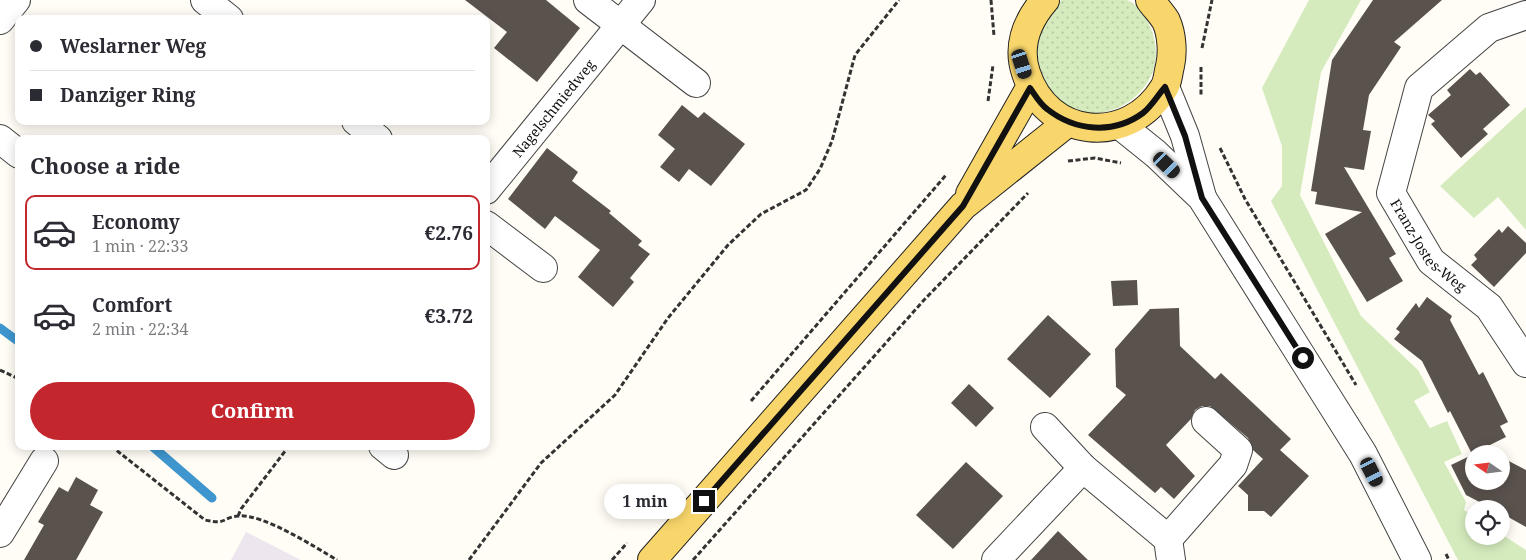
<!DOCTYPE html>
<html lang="en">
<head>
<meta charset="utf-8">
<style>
  body { margin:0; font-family:"Noto Serif",serif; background:#f7f7f7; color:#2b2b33; height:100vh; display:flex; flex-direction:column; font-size:19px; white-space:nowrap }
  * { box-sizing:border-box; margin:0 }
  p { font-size:16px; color:#7c7c81 }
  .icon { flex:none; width:28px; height:28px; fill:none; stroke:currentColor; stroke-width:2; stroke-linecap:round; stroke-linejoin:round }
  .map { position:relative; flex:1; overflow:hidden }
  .drawer { position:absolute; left:15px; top:135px; width:475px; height:315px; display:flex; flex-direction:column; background:#fff; border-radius:10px; box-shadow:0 2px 12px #0003 }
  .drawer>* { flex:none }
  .hud { position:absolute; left:15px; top:15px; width:475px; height:110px; border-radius:10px; box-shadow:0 2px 12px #0003; display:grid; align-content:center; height:110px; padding:0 15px; background:#fff }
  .needle { width:32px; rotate:284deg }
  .tools { position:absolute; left:1465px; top:445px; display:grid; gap:10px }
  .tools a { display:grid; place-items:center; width:45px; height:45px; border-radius:50%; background:#fff; box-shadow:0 2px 12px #0003; font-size:25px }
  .end { position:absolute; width:22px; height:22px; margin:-11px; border:6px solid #111; background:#fff; box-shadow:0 0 0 2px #fff }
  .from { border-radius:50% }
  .bubble { position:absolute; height:35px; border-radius:18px; background:#fff; box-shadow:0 2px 12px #0003; font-size:16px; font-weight:700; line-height:35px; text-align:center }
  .car { position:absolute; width:15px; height:30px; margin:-15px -8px; border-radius:6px; box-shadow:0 0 4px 1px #0007; background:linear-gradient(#222 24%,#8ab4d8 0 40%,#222 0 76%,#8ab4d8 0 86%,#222 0) }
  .hud b { display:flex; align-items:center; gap:18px; height:48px; font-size:19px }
  .hud b+b { border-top:1px solid #e1e1e2 }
  .hud i { width:12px; height:12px; background:#2b2b33 }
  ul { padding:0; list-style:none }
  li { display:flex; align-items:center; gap:15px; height:75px; margin:0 10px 8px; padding:0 5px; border:2px solid transparent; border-radius:10px }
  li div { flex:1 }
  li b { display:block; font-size:19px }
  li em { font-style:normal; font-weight:700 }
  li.selected { border-color:#c4262e }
  li>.icon { width:45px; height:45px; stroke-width:1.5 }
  h2 { padding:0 15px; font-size:22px; line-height:60px }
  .primary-button { display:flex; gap:10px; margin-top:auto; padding:10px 15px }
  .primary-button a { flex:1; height:58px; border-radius:30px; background:#c4262e; color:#fff; font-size:20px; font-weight:700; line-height:58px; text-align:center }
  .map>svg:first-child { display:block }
  .industrial { fill:#eee6ef }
  .grass { fill:url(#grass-dots) }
  .garden { fill:#d5ebbd }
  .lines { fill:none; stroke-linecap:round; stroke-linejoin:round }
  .stream { stroke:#3f96cf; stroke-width:9 }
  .building { fill:#5a524d }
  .minor-casing { stroke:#444; stroke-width:30 }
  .major-casing { stroke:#222; stroke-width:30 }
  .path { stroke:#333; stroke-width:3; stroke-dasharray:5 2.5; stroke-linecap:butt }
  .minor { stroke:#fff; stroke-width:28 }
  .major { stroke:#f9d66b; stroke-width:28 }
  .route { stroke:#111; stroke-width:6 }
  .labels { text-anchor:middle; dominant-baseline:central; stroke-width:5; stroke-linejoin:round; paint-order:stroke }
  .street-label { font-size:14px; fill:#111; stroke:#fff }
</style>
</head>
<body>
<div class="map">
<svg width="1526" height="560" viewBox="0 0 1526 560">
  <defs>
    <pattern id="grass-dots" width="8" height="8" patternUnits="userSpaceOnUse" patternTransform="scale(1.25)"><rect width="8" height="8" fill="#d5ebbd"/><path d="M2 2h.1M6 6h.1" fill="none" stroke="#b6c8a1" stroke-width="1.8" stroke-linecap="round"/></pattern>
  </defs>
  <rect width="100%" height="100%" fill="#fffdf5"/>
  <path class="industrial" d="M 246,532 L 301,560 L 231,560 Z"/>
  <path class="grass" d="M 1062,0 C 1077,0 1115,0 1127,0 C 1133,2 1138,8 1141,12 C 1158,33 1162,64 1145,86 C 1117,123 1065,123 1042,81 C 1037,73 1033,61 1034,52 C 1035,46 1038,39 1040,34 C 1045,19 1049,9 1062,0 Z"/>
  <path class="garden" d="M 1309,0 L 1361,0 L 1321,72 L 1300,195 L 1361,316 L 1418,370 L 1430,392 L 1414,401 L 1430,428 L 1447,421 L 1462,454 L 1444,462 L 1466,502 L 1464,510 L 1474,516 L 1474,536 L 1501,536 L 1501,534 L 1526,550 L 1526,560 L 1458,560 L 1271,201 L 1282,186 L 1282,146 L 1262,88 Z
    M 1526,107 L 1526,230 L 1498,197 L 1474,218 L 1440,186 Z"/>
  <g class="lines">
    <path class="stream" d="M 0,328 L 19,342
      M 152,446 L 212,498"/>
  </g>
  <path class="building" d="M 465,0 L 546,0 L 580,28 L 537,82 L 494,48 L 507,32 Z
    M 1373,0 L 1442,0 L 1394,42 L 1401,47 L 1369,95 L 1363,130 L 1371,131 L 1364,170 L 1344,167 L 1396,254 L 1389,258 L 1403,281 L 1367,302 L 1325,234 L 1362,212 L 1315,204 L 1317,192 L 1311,191 L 1332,60 Z
    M 1470,69 L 1476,75 L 1480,72 L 1510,105 L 1483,129 L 1488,134 L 1461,158 L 1431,124 L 1435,121 L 1428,115 L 1451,95 L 1447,90 Z
    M 682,105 L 698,118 L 704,112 L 745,144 L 711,186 L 689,169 L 679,182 L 660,167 L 675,149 L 658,135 Z
    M 547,148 L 578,172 L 572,181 L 611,211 L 609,213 L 642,241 L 638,245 L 650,254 L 630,278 L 634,282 L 613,307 L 578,277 L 600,250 L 555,216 L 545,229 L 508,199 Z
    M 1508,226 L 1526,243 L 1526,253 L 1494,287 L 1471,265 L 1477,259 L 1474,255 L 1499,229 L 1502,233 Z
    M 1137,280 L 1138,305 L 1113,306 L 1111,281 Z
    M 1427,297 L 1452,316 L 1450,320 L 1479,375 L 1483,372 L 1508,422 L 1500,426 L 1506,437 L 1472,454 L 1450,411 L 1448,413 L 1422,361 L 1394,339 L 1400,332 L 1396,329 L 1416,303 L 1419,308 Z
    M 1179,308 L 1180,346 L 1215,379 L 1221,373 L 1291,439 L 1280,450 L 1309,476 L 1271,517 L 1264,511 L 1248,511 L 1248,495 L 1238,486 L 1263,459 L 1253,450 L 1248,438 L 1210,406 L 1202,406 L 1195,410 L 1191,419 L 1166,445 L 1195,476 L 1174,499 L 1161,487 L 1155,493 L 1088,435 L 1126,395 L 1116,387 L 1115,349 L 1150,309 Z
    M 1048,315 L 1091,354 L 1050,398 L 1007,359 Z
    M 969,384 L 994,408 L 976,427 L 951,403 Z
    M 1485,448 L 1496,454 L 1474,454 Z
    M 1474,454 L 1474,481 L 1501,481 L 1501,457 L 1526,470 L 1526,527 L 1501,513 L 1501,509 L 1493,509 L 1466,495 L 1451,465 Z
    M 966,462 L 1003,496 L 953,549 L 916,515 Z
    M 76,477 L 98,490 L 90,505 L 103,512 L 76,560 L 24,560 L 44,525 L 38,522 L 59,487 L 68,492 Z
    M 1058,531 L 1088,560 L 1031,560 Z"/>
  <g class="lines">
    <g class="minor-casing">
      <g id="minor">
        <path d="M 205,0 L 229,19"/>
        <path d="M 588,0 L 696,83"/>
        <path id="s1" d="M 1526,15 L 1489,28 L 1419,88 L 1391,193 L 1431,261 L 1489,307 L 1526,363"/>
        <path d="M 0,20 L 16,0"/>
        <path d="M 1165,87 L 1185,136 L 1202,197"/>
        <path d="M 356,121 L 378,139"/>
        <path d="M 1120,125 L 1156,154 L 1202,198 L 1363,454 L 1417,560"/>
        <path d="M 0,139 L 19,154"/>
        <path id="s2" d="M 486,190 L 641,0"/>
        <path d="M 486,225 L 543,268"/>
        <path d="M 1045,427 L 1083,468 L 1168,539 L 1171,560"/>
        <path d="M 383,446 L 394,455"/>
        <path d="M 0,533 L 44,461"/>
        <path d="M 1168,539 L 1233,465 L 1238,450 L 1206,421"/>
        <path d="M 996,560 L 1083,468"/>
      </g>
    </g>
    <g class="major-casing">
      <path id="major" d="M 1045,0 C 1027,21 1017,46 1026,73 C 1047,139 1128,147 1164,88 C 1168,82 1168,73 1170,66 C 1173,53 1172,34 1166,21 C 1162,14 1155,7 1150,0
        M 970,194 L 1030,88
        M 652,560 L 963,206 L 1067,123"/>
    </g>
    <path class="path" d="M 991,0 L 994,36
      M 1202,48 L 1212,0
      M 1201,67 L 1201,96
      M 988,101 L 993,65
      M 1220,148 L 1245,199 L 1356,385
      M 1068,161 L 1095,158 L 1121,163
      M 0,370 L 19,379
      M 751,401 L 946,175
      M 111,446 L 205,520 C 227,525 221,518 238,516 C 262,513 315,547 337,560
      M 238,516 L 241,509 L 289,446
      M 1446,554 L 1449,560
      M 469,560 L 541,463 L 615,395 L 668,318 L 728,245 L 761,214 L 806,190 L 820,169 L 832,141 L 855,55 L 899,0
      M 612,560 L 627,543
      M 693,560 L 924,300 L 1028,193"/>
    <use href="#minor" class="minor"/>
    <use href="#major" class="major"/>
  </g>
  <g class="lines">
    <path class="route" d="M 704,501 L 963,206 L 1030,88 C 1035,95 1040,104 1047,109 C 1075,131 1113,135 1143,113 C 1151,107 1158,95 1165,87 L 1185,136 L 1202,198 L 1303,358"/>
  </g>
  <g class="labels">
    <g class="street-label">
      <text stroke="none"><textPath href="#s2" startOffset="106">Nagelschmiedweg</textPath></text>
      <text stroke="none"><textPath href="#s1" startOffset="305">Franz-Jostes-Weg</textPath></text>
    </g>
  </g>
</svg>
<div class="tools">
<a><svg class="needle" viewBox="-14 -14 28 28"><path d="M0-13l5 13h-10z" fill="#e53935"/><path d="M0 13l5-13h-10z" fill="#7c7c81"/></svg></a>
<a><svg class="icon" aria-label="locate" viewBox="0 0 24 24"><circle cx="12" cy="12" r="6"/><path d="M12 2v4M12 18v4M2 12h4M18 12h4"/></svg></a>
</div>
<i class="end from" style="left:1303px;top:358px"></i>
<i class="end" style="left:704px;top:501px"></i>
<div class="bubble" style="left:604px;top:484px;width:82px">1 min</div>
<i class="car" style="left:1022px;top:64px;rotate:162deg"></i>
<i class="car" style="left:1167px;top:165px;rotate:134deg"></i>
<i class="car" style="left:1372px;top:472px;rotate:153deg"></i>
<div class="hud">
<b><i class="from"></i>Weslarner Weg</b>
<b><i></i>Danziger Ring</b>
</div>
<section class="drawer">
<h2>Choose a ride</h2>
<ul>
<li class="selected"><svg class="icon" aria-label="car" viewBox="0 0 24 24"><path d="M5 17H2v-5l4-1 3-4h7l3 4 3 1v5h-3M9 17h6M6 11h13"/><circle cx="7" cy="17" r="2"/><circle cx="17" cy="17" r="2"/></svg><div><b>Economy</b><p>1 min · 22:33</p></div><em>€2.76</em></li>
<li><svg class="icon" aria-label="car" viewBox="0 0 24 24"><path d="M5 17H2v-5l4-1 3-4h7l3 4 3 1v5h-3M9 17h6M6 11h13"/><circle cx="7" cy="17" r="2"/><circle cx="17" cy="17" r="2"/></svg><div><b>Comfort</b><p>2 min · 22:34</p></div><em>€3.72</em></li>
</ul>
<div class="primary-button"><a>Confirm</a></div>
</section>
</div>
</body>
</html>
